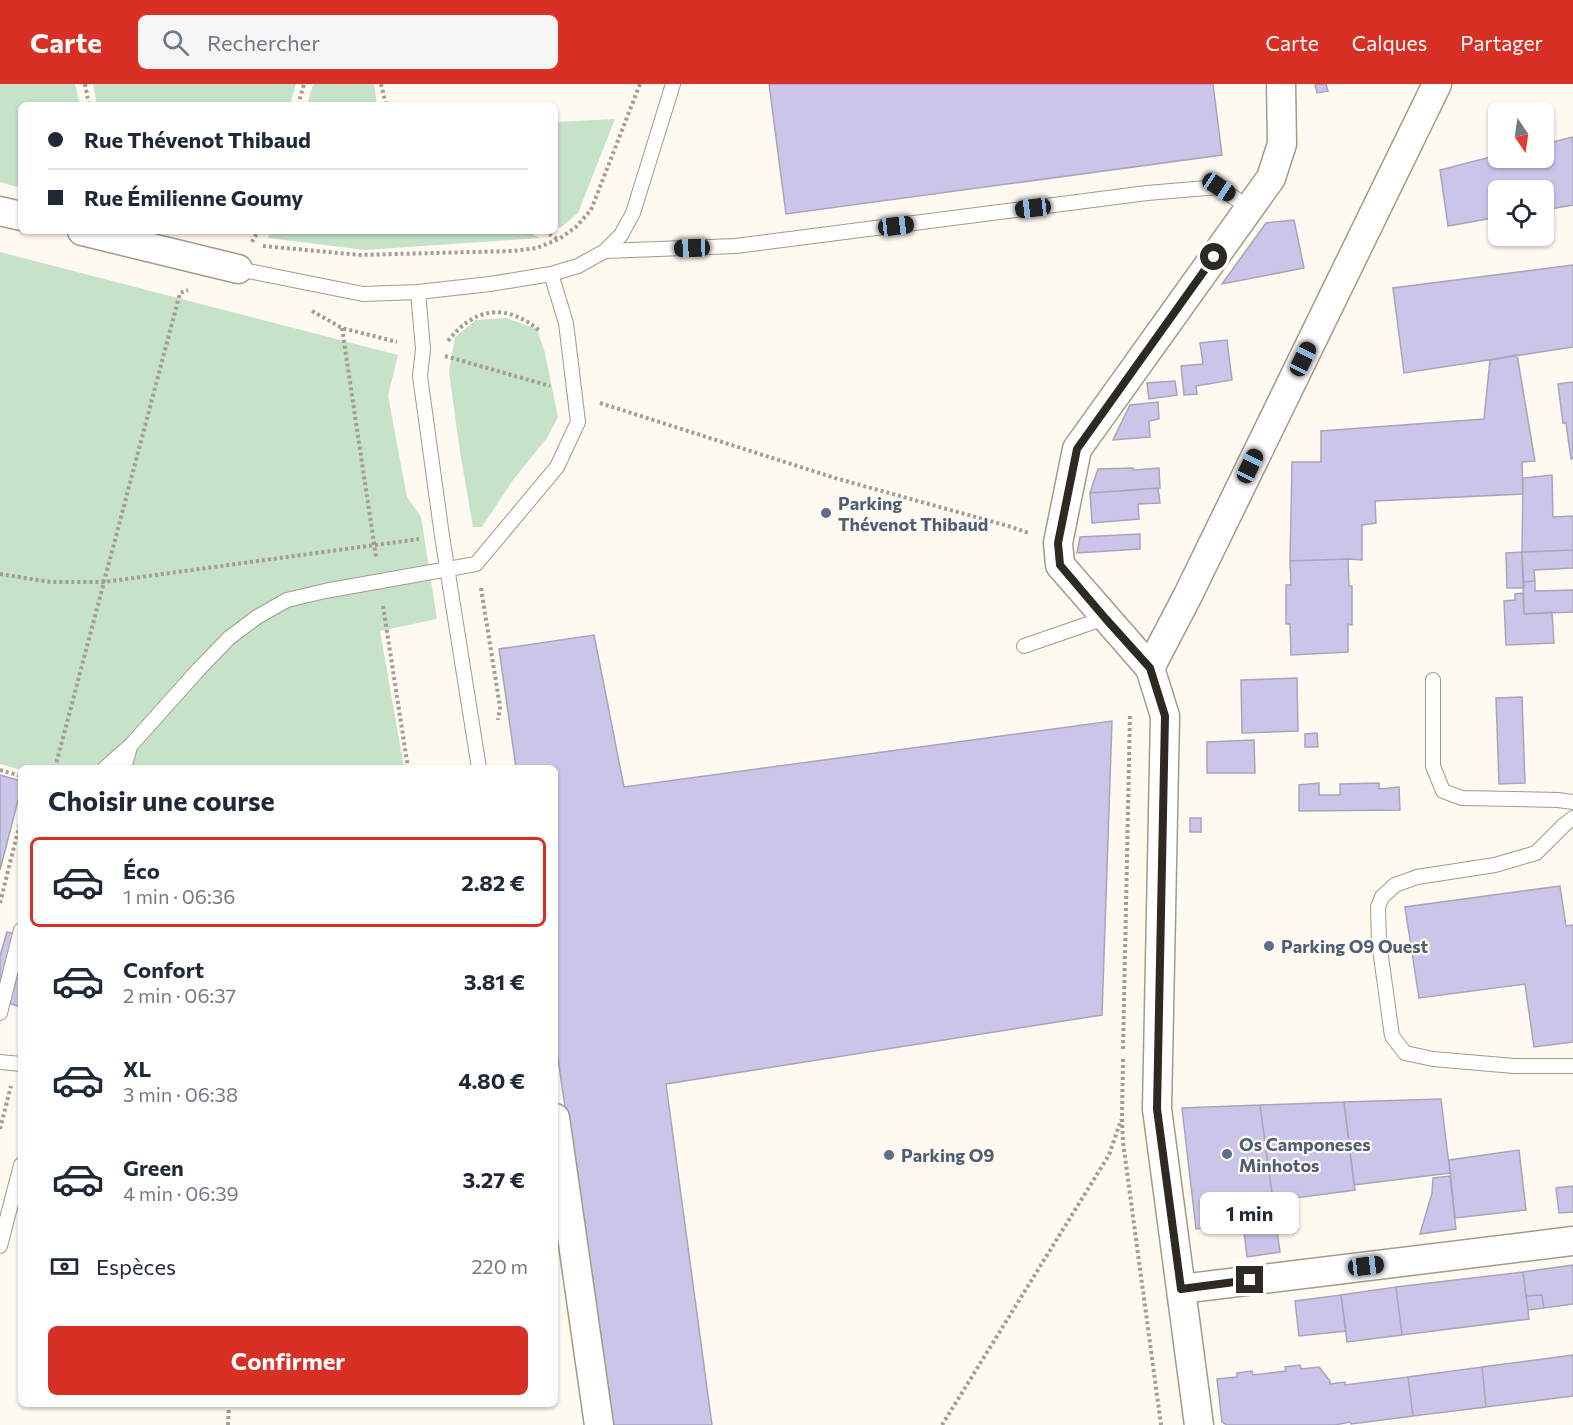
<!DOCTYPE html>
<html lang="fr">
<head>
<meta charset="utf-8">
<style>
  body { margin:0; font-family:Commissioner,sans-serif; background:#f6f6f7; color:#1f2937; height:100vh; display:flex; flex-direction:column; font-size:22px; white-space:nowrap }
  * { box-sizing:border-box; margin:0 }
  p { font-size:20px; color:#747a83 }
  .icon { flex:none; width:33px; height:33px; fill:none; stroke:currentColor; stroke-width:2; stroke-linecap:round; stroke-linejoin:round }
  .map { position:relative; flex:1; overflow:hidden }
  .drawer { position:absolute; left:18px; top:681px; width:540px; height:642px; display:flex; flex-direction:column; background:#fff; border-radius:9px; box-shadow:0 2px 4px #0004 }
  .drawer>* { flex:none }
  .hud { position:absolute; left:18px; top:18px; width:540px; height:132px; border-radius:9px; box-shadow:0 2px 4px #0004; display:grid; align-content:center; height:132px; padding:0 30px; background:#fff }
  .needle { width:39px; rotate:167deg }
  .buttons { position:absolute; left:1488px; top:18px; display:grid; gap:12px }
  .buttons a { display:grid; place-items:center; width:66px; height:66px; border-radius:9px; background:#fff; box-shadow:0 2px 4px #0004; font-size:30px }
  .end { position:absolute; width:27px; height:27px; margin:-14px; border:8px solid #2e2a22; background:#fff; box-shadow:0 0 0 3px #fff }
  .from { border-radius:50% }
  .bubble { position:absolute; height:42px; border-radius:9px; background:#fff; box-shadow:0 2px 4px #0004; font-size:20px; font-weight:700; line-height:42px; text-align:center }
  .car { position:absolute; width:18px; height:36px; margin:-18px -9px; border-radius:8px; box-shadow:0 0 4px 2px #0007; background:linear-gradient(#222 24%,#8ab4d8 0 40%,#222 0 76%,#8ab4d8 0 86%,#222 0) }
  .hud b { display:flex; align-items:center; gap:21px; height:57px; font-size:22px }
  .hud b+b { border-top:2px solid #e0e1e3 }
  .hud i { width:15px; height:15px; background:#1f2937 }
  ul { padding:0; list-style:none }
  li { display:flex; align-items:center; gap:18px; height:90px; margin:0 12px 9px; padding:0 18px; border:3px solid transparent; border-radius:9px }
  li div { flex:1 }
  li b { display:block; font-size:22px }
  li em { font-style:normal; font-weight:700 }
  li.active { border-color:#d93025 }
  li>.icon { width:54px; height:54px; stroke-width:1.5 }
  h2 { padding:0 30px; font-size:27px; line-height:72px }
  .pay { display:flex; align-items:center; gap:15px; height:66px; padding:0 30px; font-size:22px }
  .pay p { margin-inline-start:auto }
  .cta { display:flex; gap:12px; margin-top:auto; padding:12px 30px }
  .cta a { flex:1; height:69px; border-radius:9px; background:#d93025; color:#fff; font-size:24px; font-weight:700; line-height:69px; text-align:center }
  header { display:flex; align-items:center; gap:36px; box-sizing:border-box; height:84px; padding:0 30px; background:#d93025; color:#fff }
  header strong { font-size:28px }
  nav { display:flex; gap:33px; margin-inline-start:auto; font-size:21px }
  .search { width:420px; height:54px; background:#f6f6f7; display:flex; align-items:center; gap:15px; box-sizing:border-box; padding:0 21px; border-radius:9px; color:#747a83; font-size:22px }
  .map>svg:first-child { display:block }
  .green { fill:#c6e2c9 }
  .building { fill:#cbc5e9; stroke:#a8a5ba; stroke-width:1.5 }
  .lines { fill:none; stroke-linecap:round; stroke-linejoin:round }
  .lane-casing { stroke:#a49b87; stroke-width:16 }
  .street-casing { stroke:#a49b87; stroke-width:31 }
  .path { stroke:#a29e96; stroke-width:4; stroke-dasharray:3 3; stroke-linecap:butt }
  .lane { stroke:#fff; stroke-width:14 }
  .street { stroke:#fff; stroke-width:28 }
  .route { stroke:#2e2a22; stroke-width:8 }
  .service-dot { fill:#5c6f8a; stroke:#fefaf1; stroke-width:2 }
  .labels { text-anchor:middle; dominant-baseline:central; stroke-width:4.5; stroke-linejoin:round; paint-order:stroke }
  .service-label { font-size:18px; font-weight:bold; fill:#4e5e75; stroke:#fefaf1; text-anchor:start }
</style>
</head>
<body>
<header>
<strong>Carte</strong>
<div class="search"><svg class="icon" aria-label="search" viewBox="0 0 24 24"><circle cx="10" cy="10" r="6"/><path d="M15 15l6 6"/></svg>Rechercher</div>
<nav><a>Carte</a><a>Calques</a><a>Partager</a></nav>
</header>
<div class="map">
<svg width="1573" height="1341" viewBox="0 0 1573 1341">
  <rect width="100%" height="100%" fill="#fefaf1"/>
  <path class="green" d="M 0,0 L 75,0 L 80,21 L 21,21 L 21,104 L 0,98 Z
    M 93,0 L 296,0 L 290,21 L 97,21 Z
    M 313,0 L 374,0 L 377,21 L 307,21 Z
    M 615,35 L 578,129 L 560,144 L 555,142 L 555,38 Z
    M 270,147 L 527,147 L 540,154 L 365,166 L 268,154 Z
    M 0,168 L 398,271 L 388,312 L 407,413 L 421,433 L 437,535 L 380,547 L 404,684 L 87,684 L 65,681 L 54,684 L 21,684 L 21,686 L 0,680 Z
    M 506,234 L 537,245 L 545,269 L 558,333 L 547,354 L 513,396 L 482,443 L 473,443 L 460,368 L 449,288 L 455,253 L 476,236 Z"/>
  <path class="building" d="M 769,0 L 1213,0 L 1222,71 L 786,130 Z
    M 1315,0 L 1326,0 L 1328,7 L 1317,9 Z
    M 1573,53 L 1573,121 L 1544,126 L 1544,106 L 1498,106 L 1498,133 L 1448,142 L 1440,86 L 1498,71 L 1498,74 L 1544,74 L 1544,60 Z
    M 1294,136 L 1304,184 L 1222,200 L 1266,139 Z
    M 1573,181 L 1573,263 L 1404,289 L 1393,204 Z
    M 1227,256 L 1232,296 L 1196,302 L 1197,310 L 1184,311 L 1181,282 L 1203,280 L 1200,259 Z
    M 1517,271 L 1535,377 L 1522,378 L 1523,410 L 1375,417 L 1376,439 L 1362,441 L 1362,476 L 1348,475 L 1290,477 L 1292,378 L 1321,378 L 1321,347 L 1484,335 L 1490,276 Z
    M 1175,297 L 1177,311 L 1149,315 L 1147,299 Z
    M 1573,298 L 1573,374 L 1571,375 L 1566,339 L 1563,339 L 1558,300 Z
    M 1158,318 L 1159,335 L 1149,337 L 1150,353 L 1113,356 L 1130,321 Z
    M 1133,384 L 1134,386 L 1159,384 L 1160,404 L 1090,409 L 1098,385 Z
    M 1552,391 L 1553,433 L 1573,432 L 1573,466 L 1522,468 L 1523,394 Z
    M 1158,404 L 1160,419 L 1138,420 L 1139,435 L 1092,439 L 1090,409 Z
    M 1140,450 L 1140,465 L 1077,469 L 1080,453 Z
    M 1573,466 L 1573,484 L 1534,486 L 1535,497 L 1523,498 L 1522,468 Z
    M 1522,468 L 1524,504 L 1507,504 L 1506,469 Z
    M 1348,475 L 1349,502 L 1352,502 L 1352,541 L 1348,540 L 1348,568 L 1291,571 L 1290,540 L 1286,540 L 1286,501 L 1291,501 L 1290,477 Z
    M 1535,497 L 1535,507 L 1573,506 L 1573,528 L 1524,530 L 1523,498 Z
    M 1523,509 L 1524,530 L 1552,528 L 1554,559 L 1506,561 L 1504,517 L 1515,516 L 1515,510 Z
    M 594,551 L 624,703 L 1112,637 L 1102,931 L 666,1000 L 712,1341 L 611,1341 L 555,954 L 555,684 L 516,684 L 499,565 Z
    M 1297,594 L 1298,647 L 1242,649 L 1241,596 Z
    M 1522,613 L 1525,699 L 1499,700 L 1496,614 Z
    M 1317,649 L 1318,663 L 1305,663 L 1305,650 Z
    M 1254,656 L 1255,689 L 1207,689 L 1207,658 Z
    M 0,691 L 21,697 L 21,705 L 0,786 Z
    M 1319,699 L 1319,711 L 1340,711 L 1340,700 L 1379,699 L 1379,705 L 1399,703 L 1400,726 L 1299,727 L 1299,701 Z
    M 1190,734 L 1201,734 L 1201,748 L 1190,748 Z
    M 1560,802 L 1566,842 L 1573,841 L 1573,958 L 1534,963 L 1525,900 L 1419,914 L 1405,823 Z
    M 7,848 L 21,851 L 21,923 L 0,917 L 0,872 Z
    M 1441,1015 L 1450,1089 L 1354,1101 L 1344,1018 Z
    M 1344,1018 L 1355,1106 L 1273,1117 L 1260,1021 Z
    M 1260,1021 L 1280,1168 L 1247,1173 L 1244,1146 L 1236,1140 L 1196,1145 L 1182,1024 Z
    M 1519,1066 L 1526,1126 L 1455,1134 L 1449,1076 Z
    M 1450,1092 L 1456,1145 L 1420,1150 L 1432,1109 L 1433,1094 Z
    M 1573,1102 L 1573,1128 L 1559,1129 L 1556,1104 Z
    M 1573,1181 L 1573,1220 L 1544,1224 L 1542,1211 L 1526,1212 L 1523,1188 Z
    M 1523,1188 L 1529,1235 L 1402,1251 L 1396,1203 Z
    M 1396,1203 L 1402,1251 L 1347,1258 L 1341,1211 Z
    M 1341,1211 L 1346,1247 L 1299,1252 L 1295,1217 Z
    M 1542,1211 L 1544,1224 L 1528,1226 L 1526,1212 Z
    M 1573,1271 L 1573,1312 L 1486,1323 L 1482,1283 Z
    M 1300,1281 L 1301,1285 L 1319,1283 L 1330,1297 L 1330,1300 L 1345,1298 L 1345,1301 L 1408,1293 L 1413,1332 L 1351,1340 L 1350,1338 L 1335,1341 L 1227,1341 L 1222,1338 L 1217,1295 L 1237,1293 L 1237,1289 L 1252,1287 L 1253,1291 L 1286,1287 L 1285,1283 Z
    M 1482,1283 L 1486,1323 L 1413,1332 L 1408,1293 Z"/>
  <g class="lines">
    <g class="lane-casing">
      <path id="lane" d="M 605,167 L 736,162 L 1147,109 L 1219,103 L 1249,124
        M 238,185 L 363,210 L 418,208 L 423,265 L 420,292 L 442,452 L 479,684
        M 418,208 L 490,200 L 551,190 L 578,182 L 605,167 L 621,151 L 633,129 L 673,0
        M 1024,562 L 1105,534
        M 1433,596 L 1433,682 L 1443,707 L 1462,714 L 1558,716 L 1573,718
        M 105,684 L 131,661 L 199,585 L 229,554 L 257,533 L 287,516 L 325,507 L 476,480 L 557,383 L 578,338 L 566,239 L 551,190
        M 124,684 L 130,663
        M 1573,734 L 1564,741 L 1536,769 L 1495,781 L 1417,793 L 1395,801 L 1382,813 L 1378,823 L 1379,858 L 1392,952 L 1405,969 L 1433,975 L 1514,982 L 1573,982
        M 0,929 L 21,846
        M 0,978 L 21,980
        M 0,1162 L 21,1081"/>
    </g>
    <g class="street-casing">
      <path id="street" d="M 0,127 L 21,132
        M 82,147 L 238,185
        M 1150,584 L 1188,511 L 1437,0
        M 555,1034 L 599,1341
        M 1181,1205 L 1573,1157
        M 1199,1341 L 1157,1025 L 1165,632 L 1150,584 L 1060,481 L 1058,459 L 1077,365 L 1271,94 L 1282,60 L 1281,0"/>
    </g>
    <path class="path" d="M 85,0 L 89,21
      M 381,0 L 386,21
      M 298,21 L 304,0
      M 544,147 L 559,156
      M 252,158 L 258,147
      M 263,162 L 360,171 L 395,170 L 513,167 L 537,164 L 559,155 L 576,143 L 591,126 L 640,0
      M 312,227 L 342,244 L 397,258
      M 342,244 L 376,473
      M 448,257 C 475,222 508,219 541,248
      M 445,272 L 550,302
      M 600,319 L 835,394 L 1008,442 L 1029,449
      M 0,490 L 50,498 L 104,498 L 419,455
      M 481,504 L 500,623 L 498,636
      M 383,522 L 408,684
      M 55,684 L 180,209 L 188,206
      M 0,686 L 21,692
      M 0,819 L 21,735
      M 1123,965 L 1130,630
      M 1123,975 L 1122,1034 L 1123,1058 L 1161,1341
      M 0,1045 L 11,1002
      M 228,1341 L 229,1320
      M 942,1341 L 1109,1071 L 1121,1036"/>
    <use href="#lane" class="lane"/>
    <use href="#street" class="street"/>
  </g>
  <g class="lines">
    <path class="route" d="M 1214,173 L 1077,365 L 1058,459 L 1060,481 L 1105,534 L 1150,584 L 1165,632 L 1157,1025 L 1181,1205 L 1250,1196"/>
  </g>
  <g class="service-dot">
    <circle cx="826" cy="429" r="6"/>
    <circle cx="1269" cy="862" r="6"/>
    <circle cx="1227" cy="1070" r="6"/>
    <circle cx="889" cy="1071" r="6"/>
  </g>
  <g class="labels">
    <g class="service-label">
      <text x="838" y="419">Parking<tspan x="838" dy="21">Thévenot Thibaud</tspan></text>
      <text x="1281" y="862">Parking O9 Ouest</text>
      <text x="1239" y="1060">Os Camponeses<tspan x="1239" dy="21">Minhotos</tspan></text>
      <text x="901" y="1071">Parking O9</text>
    </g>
  </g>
</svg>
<div class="buttons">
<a><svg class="needle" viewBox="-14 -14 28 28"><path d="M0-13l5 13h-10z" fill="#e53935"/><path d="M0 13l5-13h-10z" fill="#747a83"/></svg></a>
<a><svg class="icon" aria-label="locate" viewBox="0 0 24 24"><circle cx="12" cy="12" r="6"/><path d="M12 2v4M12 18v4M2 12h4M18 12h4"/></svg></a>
</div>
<i class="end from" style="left:1214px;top:173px"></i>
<i class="end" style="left:1250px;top:1196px"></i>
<div class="bubble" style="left:1200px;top:1108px;width:99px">1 min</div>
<i class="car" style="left:1219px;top:103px;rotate:124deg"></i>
<i class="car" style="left:1033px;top:124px;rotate:263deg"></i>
<i class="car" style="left:896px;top:142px;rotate:83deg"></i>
<i class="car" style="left:692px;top:164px;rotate:268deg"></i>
<i class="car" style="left:1303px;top:275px;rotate:26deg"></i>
<i class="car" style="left:1250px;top:382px;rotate:26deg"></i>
<i class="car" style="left:1366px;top:1182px;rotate:83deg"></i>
<div class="hud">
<b><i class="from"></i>Rue Thévenot Thibaud</b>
<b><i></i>Rue Émilienne Goumy</b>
</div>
<section class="drawer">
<h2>Choisir une course</h2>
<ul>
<li class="active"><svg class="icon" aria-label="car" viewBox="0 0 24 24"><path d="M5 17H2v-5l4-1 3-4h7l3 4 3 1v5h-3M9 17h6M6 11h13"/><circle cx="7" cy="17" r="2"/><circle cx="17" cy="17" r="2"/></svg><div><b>Éco</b><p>1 min · 06:36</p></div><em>2.82 €</em></li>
<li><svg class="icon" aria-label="car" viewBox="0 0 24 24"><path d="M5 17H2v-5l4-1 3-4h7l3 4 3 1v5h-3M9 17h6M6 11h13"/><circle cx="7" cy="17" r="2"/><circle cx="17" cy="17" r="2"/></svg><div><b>Confort</b><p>2 min · 06:37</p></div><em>3.81 €</em></li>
<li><svg class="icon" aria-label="car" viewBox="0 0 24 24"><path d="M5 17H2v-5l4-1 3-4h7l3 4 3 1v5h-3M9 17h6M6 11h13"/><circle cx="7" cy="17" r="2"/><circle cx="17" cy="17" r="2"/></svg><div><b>XL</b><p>3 min · 06:38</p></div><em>4.80 €</em></li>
<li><svg class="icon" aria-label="car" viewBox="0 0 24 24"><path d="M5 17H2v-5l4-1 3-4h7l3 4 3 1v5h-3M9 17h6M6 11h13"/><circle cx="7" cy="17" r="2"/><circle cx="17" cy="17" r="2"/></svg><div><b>Green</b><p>4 min · 06:39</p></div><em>3.27 €</em></li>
</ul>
<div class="pay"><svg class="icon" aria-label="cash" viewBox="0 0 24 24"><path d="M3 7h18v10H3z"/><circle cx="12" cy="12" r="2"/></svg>Espèces<p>220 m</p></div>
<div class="cta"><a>Confirmer</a></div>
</section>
</div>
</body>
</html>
